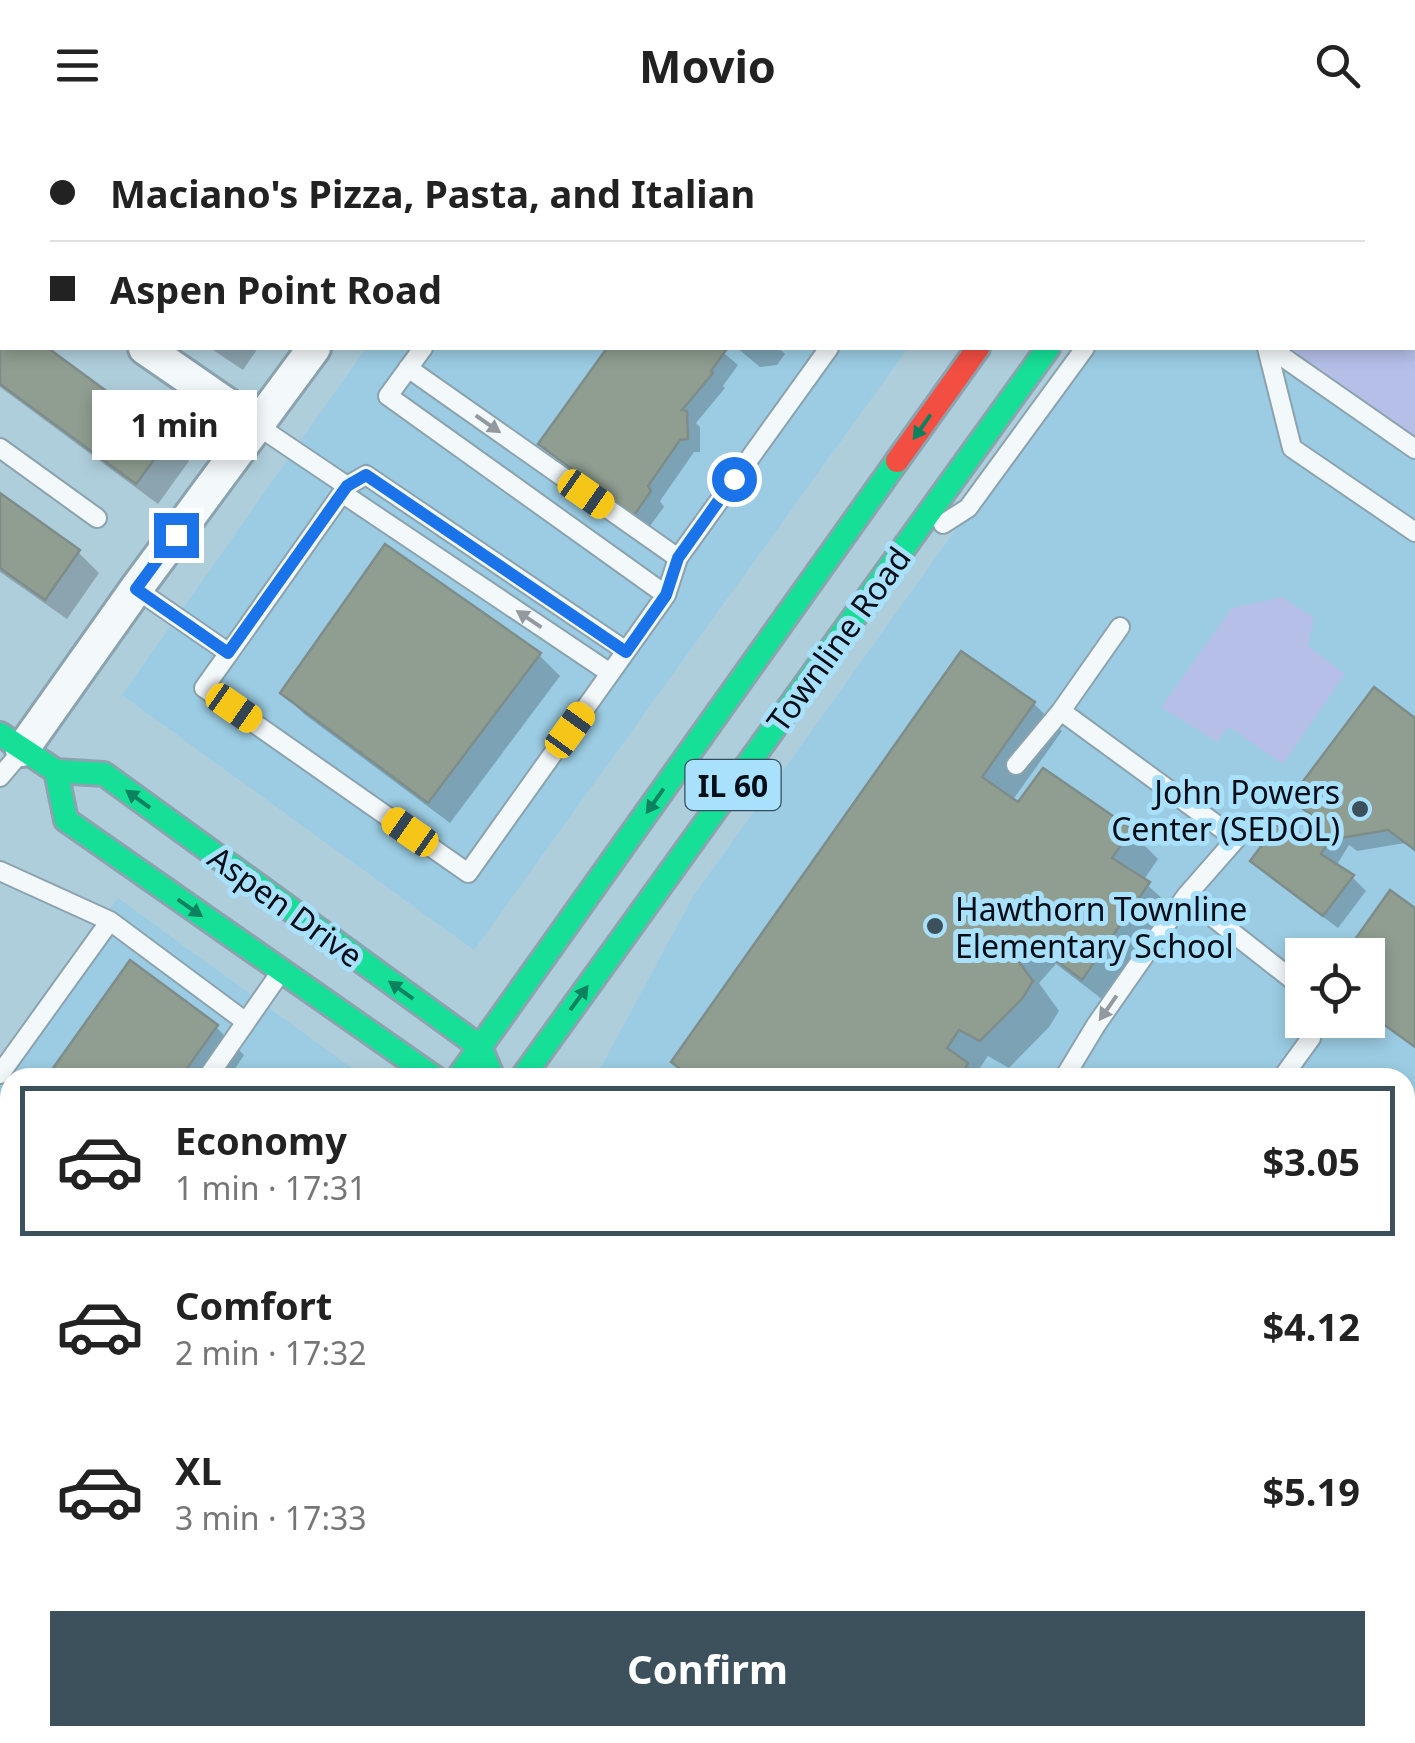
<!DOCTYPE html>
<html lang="en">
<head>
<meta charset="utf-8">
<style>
  body { margin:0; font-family:"Noto Sans",sans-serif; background:#f6f6f6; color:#222; height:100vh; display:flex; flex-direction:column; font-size:38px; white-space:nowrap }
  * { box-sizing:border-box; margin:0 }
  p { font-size:32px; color:#767676 }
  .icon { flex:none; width:55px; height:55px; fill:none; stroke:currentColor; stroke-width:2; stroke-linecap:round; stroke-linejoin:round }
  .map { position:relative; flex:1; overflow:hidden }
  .side { position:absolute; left:0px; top:938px; width:1415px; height:678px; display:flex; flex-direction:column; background:#fff; border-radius:30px 30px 0 0; box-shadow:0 5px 15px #0003 }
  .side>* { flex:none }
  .guide { position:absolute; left:0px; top:0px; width:1415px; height:220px; box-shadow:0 5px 15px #0003; display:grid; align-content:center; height:220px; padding:0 50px; background:#fff }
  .controls { position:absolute; left:1285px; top:808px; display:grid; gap:20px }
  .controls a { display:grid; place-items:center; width:100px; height:100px; border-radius:0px; background:#fff; box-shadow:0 5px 15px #0003; font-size:50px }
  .end { position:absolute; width:45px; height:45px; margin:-22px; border:12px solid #1a73e8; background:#fff; box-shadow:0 0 0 5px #fff }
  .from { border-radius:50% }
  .bubble { position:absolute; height:70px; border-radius:0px; background:#fff; box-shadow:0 5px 15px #0003; font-size:32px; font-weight:700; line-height:70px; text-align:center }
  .car { position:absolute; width:30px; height:60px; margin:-30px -15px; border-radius:12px; box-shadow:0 0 8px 2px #0007; background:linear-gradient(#f5c518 24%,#345 0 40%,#f5c518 0 76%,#345 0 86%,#f5c518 0) }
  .guide b { display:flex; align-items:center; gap:35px; height:95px; font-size:38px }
  .guide b+b { border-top:2px solid #e0e0e0 }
  .guide i { width:25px; height:25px; background:#222 }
  ul { padding:18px 0 0; list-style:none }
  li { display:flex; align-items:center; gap:30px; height:150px; margin:0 20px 15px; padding:0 30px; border:5px solid transparent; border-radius:0px }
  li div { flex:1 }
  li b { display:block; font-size:38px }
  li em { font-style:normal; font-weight:700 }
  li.active { border-color:#3d515c }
  li>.icon { width:90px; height:90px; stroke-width:1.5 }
  .cta { display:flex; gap:20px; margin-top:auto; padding:20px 50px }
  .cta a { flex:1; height:115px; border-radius:0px; background:#3d515c; color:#fff; font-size:40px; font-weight:700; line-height:115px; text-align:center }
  header { display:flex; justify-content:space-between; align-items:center; height:130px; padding:0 50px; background:#fff; font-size:45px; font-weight:700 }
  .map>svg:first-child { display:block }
  .built { fill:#9bcce3; fill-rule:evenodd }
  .green { fill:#b5bfe8 }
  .shadow { fill:#0003 }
  .building { fill:#8f9e91; stroke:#7f8d8a; stroke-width:2.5 }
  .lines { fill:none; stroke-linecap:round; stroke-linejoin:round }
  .lane-casing { stroke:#8ba3ae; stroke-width:22 }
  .street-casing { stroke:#8ba3ae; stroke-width:38 }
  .fast-casing { stroke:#8ba3ae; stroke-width:28 }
  .jam-casing { stroke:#8ba3ae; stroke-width:28 }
  .lane { stroke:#f3f8fa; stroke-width:18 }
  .street { stroke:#f3f8fa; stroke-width:32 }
  .fast { stroke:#16e098; stroke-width:22 }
  .jam { stroke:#f24e42; stroke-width:22 }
  .oneway { fill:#929a9f }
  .oneway2 { fill:#0c825e }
  .route { stroke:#1a73e8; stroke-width:12 }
  .poi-dot { fill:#3d515c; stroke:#a9e1fc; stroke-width:4 }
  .labels { text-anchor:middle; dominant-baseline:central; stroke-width:10; stroke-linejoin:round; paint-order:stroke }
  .shield { fill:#a9e1fc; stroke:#334d5c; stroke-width:2.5 }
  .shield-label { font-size:30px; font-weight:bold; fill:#000e17 }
  .street-label { font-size:32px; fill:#000e17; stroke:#a9e1fc }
  .poi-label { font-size:32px; fill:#000e17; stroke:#a9e1fc; text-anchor:end }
</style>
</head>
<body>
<header><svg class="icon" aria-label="menu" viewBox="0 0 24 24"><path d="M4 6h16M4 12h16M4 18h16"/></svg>Movio<svg class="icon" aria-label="search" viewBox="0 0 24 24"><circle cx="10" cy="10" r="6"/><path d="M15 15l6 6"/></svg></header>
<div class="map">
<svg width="1415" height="1613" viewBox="0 0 1415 1613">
  <rect width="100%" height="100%" fill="#afcedc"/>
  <path class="built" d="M 519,0 L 1064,0 L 1062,2 L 517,2 Z
    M 1242,0 L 1415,0 L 1415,1540 L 1405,1533 L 1405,948 L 595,948 L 694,765 L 1086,218 L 1412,218 L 1412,2 L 1240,2 ZM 1302,825 L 1368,825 L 1368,890 L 1302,890 Z
    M 366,218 L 908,218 L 474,820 L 122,565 Z
    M 118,768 L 364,947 L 10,948 L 10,1465 L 0,1458 L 0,930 Z"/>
  <path class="green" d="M 1324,0 L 1415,0 L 1415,308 L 1285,218 L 1412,218 L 1412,2 L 1322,2 Z
    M 1282,467 L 1314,488 L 1308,516 L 1345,544 L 1283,634 L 1229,597 L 1217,612 L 1161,577 L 1232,478 Z"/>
  <path class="shadow" d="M 0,0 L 9,0 L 13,2 L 2,2 L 2,76 L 0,74 Z
    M 252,0 L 250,2 L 142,2 L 140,1 Z
    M 315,0 L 410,0 L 412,2 L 313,2 Z
    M 739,0 L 801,0 L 804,2 L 737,2 Z
    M 2,198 L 2,218 L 43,218 L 168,310 L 189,331 L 158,374 L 0,257 L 0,201 Z
    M 210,218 L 258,218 L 243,240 Z
    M 610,218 L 718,218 L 738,235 L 723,256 L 725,258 L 696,293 L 700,297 L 700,322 L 694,322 L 660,371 L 664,377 L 647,400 L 616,379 L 591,354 L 555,328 L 541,314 Z
    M 737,218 L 781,218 L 780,219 L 785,224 L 777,235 L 760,237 Z
    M 0,366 L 78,422 L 99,443 L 67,489 L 0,442 Z
    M 539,525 L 560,546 L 450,693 L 304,584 L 283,563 Z
    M 1034,574 L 1062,601 L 1012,671 L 1130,701 L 1158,729 L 1143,751 L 1177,782 L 1111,876 L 1056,834 L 1039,853 L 1059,881 L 1049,897 L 1009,938 L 988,926 L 976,944 L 979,948 L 690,948 L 675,932 Z
    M 1415,591 L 1415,721 L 1405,713 L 1357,721 L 1349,715 L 1336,736 L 1352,747 L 1366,761 L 1338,798 L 1267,745 L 1253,731 L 1306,712 L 1320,692 L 1306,683 L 1293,670 Z
    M 216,897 L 244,925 L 229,948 L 49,948 Z
    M 10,1002 L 10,1260 L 0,1274 L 0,1016 Z
    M 656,1605 L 759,1605 L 761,1606 L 756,1613 L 667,1613 Z
    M 1011,1605 L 1032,1605 L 1027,1613 L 1021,1613 Z
    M 1100,1605 L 1214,1605 L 1224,1613 L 1094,1613 Z"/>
  <path class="building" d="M 216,0 L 214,2 L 137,1 L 138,0 Z
    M 312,0 L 401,0 L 399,2 L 310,2 Z
    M 2,194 L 2,218 L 48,218 L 170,308 L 136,354 L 0,254 L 0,197 Z
    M 607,218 L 722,218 L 726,220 L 711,241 L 713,243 L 682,280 L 687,281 L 688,309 L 680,310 L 648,356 L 651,361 L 632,388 L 605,369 L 604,364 L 601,367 L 587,357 L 590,352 L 538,314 Z
    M 0,363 L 80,420 L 45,470 L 0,438 Z
    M 385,414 L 541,523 L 428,673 L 280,563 Z
    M 961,521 L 1035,572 L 982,647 L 1018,672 L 1043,638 L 1132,699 L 1112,728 L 1150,752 L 1082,850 L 1027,808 L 1013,824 L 1033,851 L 1022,869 L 980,911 L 959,900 L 947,918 L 968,933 L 966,937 L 979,948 L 692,948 L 671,932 Z
    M 1374,557 L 1415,588 L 1415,720 L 1388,700 L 1341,708 L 1334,703 L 1321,724 L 1354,745 L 1323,786 L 1250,731 L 1281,690 L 1306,708 L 1319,689 L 1289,670 Z
    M 1390,760 L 1415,778 L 1415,917 L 1368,883 L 1368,825 L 1344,825 Z
    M 130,830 L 218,895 L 180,948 L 46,948 Z
    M 1415,976 L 1415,1461 L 1405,1454 L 1405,990 Z
    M 10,998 L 10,1191 L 0,1206 L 0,1012 Z
    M 661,1605 L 725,1605 L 719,1613 L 672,1613 Z
    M 1096,1605 L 1175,1605 L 1170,1613 L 1091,1613 Z
    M 1189,1605 L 1218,1605 L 1224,1609 L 1221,1613 L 1183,1613 Z"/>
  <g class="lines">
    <g class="lane-casing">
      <path id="lane" d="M 889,0 L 892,2
        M 267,2 L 268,0
        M 578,2 L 580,0
        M 423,218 L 388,266 L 666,465
        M 1267,218 L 1292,318 L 1415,402
        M 1270,218 L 1415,319
        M 408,238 L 678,428
        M 0,318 L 97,388
        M 347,356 L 366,345 L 626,521
        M 342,363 L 610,543
        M 943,394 L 968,378 L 1085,218
        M 136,459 L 229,523 L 347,356 L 258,296
        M 229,523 L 204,558 L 468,743 L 666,465 L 678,428 L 829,218
        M 1061,581 L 1236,709 L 1186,766
        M 1016,635 L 1061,581 L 1120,497
        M 0,647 L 22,621
        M 0,741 L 110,791 L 246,892 L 280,843
        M 0,944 L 110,791
        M 207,948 L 246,892
        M 1064,948 L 1096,895 L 1186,766 L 1294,851 L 1302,875
        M 1282,948 L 1311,908 L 1307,890
        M 0,1239 L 10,1225"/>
    </g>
    <g class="street-casing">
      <path id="street" d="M 1030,0 L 1032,2
        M 1093,0 L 1096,2
        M 87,2 L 89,0
        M 468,2 L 470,0
        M 0,124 L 2,121
        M 145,218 L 258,296
        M 22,620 L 136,459 L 314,218
        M 927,1605 L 938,1613
        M 779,1613 L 784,1605
        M 1272,1613 L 1277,1605"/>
    </g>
    <g class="fast-casing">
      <path id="fast" d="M 1132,2 L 1134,0
        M 1202,2 L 1204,0
        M 0,604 L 56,641 L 104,644 L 480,917 L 493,948
        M 56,641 L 66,690 L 435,948
        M 458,948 L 897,331
        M 522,948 L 1048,218
        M 0,1586 L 10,1572
        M 1391,1605 L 1402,1613
        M 49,1613 L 55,1605"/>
    </g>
    <g class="jam-casing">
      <path id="jam" d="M 897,331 L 978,218"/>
    </g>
    <use href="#lane" class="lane"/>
    <use href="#street" class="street"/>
    <use href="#fast" class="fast"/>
    <use href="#jam" class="jam"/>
  </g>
  <defs><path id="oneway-solid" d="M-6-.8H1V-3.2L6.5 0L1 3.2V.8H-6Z" transform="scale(2.5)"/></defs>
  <g class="oneway">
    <use href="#oneway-solid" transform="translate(488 294) rotate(35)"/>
    <use href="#oneway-solid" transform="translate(529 489) rotate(-146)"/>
    <use href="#oneway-solid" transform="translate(1108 878) rotate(125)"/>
  </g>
  <g class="oneway2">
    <use href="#oneway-solid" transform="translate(922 297) rotate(125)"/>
    <use href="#oneway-solid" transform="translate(138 669) rotate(-144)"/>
    <use href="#oneway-solid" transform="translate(655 671) rotate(125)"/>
    <use href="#oneway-solid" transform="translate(190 778) rotate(35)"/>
    <use href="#oneway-solid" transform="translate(401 860) rotate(-144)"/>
    <use href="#oneway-solid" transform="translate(579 868) rotate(-54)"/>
  </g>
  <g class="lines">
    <path class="route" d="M 176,405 L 136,459 L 228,523 L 347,356 L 366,345 L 626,522 L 666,465 L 678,428 L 734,349"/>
  </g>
  <g class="poi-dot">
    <circle cx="1360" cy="679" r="10"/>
    <circle cx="935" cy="796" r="10"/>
  </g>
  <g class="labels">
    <rect class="shield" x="685.5" y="630" width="95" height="50" rx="8"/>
    <g class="shield-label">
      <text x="733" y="655">IL 60</text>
    </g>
    <g class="street-label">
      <text transform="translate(838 509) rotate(-54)">Townline Road</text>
      <text transform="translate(286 776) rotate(36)">Aspen Drive</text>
    </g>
    <g class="poi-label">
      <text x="1340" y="661">John Powers<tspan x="1340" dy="37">Center (SEDOL)</tspan></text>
      <text x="955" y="778" text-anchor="start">Hawthorn Townline<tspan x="955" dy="37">Elementary School</tspan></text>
    </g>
  </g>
</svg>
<div class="controls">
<a><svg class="icon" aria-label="locate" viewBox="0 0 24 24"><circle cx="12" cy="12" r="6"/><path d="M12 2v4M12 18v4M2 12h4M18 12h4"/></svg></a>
</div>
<i class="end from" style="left:734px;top:349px"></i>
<i class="end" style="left:176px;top:405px"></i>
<div class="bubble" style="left:92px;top:260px;width:165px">1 min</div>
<i class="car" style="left:586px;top:364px;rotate:125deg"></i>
<i class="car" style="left:234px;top:578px;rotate:125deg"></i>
<i class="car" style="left:570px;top:600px;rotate:36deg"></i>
<i class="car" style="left:410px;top:702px;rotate:305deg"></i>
<div class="guide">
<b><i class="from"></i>Maciano's Pizza, Pasta, and Italian</b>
<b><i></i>Aspen Point Road</b>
</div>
<section class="side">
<ul>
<li class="active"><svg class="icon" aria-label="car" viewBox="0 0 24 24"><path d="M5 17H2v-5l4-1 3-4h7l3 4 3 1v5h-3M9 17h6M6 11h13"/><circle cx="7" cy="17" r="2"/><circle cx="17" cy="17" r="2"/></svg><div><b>Economy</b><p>1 min · 17:31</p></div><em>$3.05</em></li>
<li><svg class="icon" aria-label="car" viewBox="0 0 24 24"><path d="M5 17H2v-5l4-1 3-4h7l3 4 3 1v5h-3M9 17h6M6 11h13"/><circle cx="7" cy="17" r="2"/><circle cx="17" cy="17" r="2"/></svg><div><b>Comfort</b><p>2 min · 17:32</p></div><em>$4.12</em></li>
<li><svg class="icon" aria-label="car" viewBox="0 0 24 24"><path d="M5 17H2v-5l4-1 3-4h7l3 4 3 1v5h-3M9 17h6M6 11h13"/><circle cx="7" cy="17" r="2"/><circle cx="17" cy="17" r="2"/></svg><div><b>XL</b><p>3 min · 17:33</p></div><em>$5.19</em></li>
</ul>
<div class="cta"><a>Confirm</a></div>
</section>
</div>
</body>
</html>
